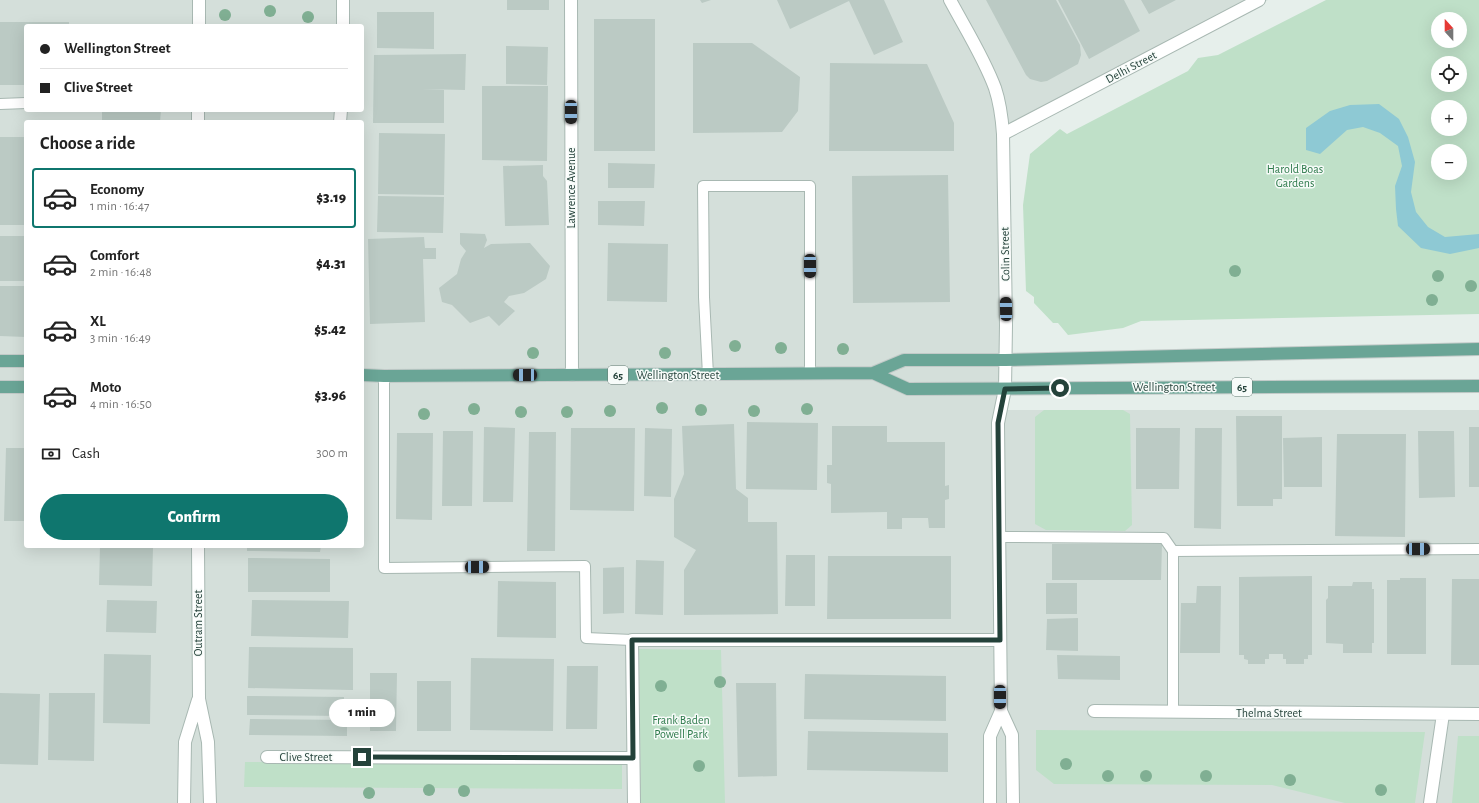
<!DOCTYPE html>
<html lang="en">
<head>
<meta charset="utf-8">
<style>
  body { margin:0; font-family:"Alegreya Sans",sans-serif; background:#f6f6f6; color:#222; height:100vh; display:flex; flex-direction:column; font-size:15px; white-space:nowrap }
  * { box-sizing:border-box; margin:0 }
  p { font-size:13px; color:#767676 }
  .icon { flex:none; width:22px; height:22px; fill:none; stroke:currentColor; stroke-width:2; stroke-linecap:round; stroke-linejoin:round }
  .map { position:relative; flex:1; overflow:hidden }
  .panel { position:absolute; left:24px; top:120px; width:340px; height:428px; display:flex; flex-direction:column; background:#fff; border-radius:4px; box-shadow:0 4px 16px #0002 }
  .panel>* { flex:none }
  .guide { position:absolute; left:24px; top:24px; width:340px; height:88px; border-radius:4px; box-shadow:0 4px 16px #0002; display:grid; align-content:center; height:88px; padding:0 16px; background:#fff }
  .needle { width:26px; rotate:339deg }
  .fabs { position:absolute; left:1431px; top:12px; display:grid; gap:8px }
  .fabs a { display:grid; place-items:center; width:36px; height:36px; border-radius:50%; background:#fff; box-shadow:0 4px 16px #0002; font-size:20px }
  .end { position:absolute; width:18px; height:18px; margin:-9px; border:5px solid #24423a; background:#fff; box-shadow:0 0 0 2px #fff }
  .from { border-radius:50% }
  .bubble { position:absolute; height:28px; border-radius:14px; background:#fff; box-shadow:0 4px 16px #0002; font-size:13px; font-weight:800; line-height:28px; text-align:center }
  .car { position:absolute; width:12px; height:24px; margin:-12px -6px; border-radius:5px; box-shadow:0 0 3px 1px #0007; background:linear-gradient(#222 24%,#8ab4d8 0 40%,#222 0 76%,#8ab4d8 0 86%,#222 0) }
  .guide b { display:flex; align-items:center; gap:14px; height:38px; font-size:15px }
  .guide b+b { border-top:1px solid #e0e0e0 }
  .guide i { width:10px; height:10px; background:#222 }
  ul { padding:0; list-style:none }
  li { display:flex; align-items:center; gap:12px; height:60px; margin:0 8px 6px; padding:0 8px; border:2px solid transparent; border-radius:4px }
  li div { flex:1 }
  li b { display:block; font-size:15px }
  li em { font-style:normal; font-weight:800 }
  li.current { border-color:#0f766e }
  li>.icon { width:36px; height:36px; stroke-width:1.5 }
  h2 { padding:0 16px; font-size:18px; line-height:48px }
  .pay { display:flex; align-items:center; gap:10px; height:44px; padding:0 16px; font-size:15px }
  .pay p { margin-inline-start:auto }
  .primary-button { display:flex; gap:8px; margin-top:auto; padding:8px 16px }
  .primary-button a { flex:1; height:46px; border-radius:24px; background:#0f766e; color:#fff; font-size:16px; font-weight:800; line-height:46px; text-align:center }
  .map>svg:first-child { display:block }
  .built { fill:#d4dfda; fill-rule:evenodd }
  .green { fill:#bfe0c8; fill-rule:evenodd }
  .water { fill:#8ec9d4 }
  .building { fill:#bbcac4 }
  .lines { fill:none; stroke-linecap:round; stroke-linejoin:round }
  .service-casing { stroke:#a8b8b2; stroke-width:12 }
  .minor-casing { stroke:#a8b8b2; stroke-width:14 }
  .tertiary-casing { stroke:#a8b8b2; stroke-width:14 }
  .primary-casing { stroke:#c2cac8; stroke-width:14 }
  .service { stroke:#fff; stroke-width:10 }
  .minor { stroke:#fff; stroke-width:12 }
  .tertiary { stroke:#fff; stroke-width:12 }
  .primary { stroke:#6aa596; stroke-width:12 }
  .tree { fill:#80af93 }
  .route { stroke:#24423a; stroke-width:5 }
  .labels { text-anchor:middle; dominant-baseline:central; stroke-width:3; stroke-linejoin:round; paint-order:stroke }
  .shield { fill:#f7fbf9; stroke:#637a73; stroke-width:1 }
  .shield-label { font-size:11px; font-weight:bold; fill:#24423a }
  .street-label { font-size:12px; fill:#24423a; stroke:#f7fbf9 }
  .park-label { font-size:12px; fill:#2d7a4b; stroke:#f7fbf9 }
</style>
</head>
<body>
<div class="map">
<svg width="1479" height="803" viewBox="0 0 1479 803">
  <rect width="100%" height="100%" fill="#e6efeb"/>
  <path class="built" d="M 0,0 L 1268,0 L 1009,137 L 1006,410 L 1479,410 L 1479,803 L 0,803 ZM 26,26 L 362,26 L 362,110 L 26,110 ZM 26,122 L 362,122 L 362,546 L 26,546 Z"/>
  <path class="green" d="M 1326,0 L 1479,0 L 1479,314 L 1141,321 L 1123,328 L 1068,335 L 1058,323 L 1053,323 L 1034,303 L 1034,297 L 1026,291 L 1023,205 L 1030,154 L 1060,129 L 1067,134 L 1188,71 L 1198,58 L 1218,55 ZM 1438,19 L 1460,19 L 1460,41 L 1438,41 ZM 1438,63 L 1460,63 L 1460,85 L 1438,85 ZM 1438,107 L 1460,107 L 1460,129 L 1438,129 ZM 1438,151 L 1460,151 L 1460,173 L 1438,173 Z
    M 1044,410 L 1123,410 L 1130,414 L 1132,525 L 1125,531 L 1046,530 L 1035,524 L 1035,417 Z
    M 639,649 L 721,650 L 725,803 L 641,803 Z
    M 1036,730 L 1425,732 L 1415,803 L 1345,803 L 1272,785 L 1054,784 L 1036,770 Z
    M 1458,736 L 1479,736 L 1479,803 L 1452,803 Z
    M 245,762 L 622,765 L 622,789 L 244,787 Z"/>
  <path class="water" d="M 1379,104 L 1399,119 L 1408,137 L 1415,162 L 1411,192 L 1416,212 L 1428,227 L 1445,237 L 1479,234 L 1479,248 L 1450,254 L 1421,248 L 1398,226 L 1396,209 L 1395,186 L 1402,166 L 1398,146 L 1380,133 L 1363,127 L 1347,130 L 1320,154 L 1306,150 L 1306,128 L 1330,111 L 1350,105 Z"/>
  <path class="building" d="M 507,0 L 549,0 L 549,10 L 507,10 Z
    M 700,0 L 711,0 L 702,3 Z
    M 777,0 L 884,0 L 903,42 L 874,55 L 849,1 L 790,29 Z
    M 986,0 L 1056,0 L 1080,45 L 1081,55 L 1078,64 L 1047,81 L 1041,82 L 1030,79 L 1026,75 Z
    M 1058,0 L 1124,0 L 1140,31 L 1089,59 Z
    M 1141,0 L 1176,0 L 1149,14 Z
    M 377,12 L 434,12 L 434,49 L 377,48 Z
    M 594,19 L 655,19 L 655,151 L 594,151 Z
    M 0,22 L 69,22 L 69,26 L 26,26 L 26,85 L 0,85 Z
    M 693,43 L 752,43 L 800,77 L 798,111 L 782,132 L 693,133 Z
    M 506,46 L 548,47 L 547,85 L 506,84 Z
    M 466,54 L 465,90 L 422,89 L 444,90 L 444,123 L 373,123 L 374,55 Z
    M 830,63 L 927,64 L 954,123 L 954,151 L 829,151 Z
    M 482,86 L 548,86 L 547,161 L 482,160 Z
    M 102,110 L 161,110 L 160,122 L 102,122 Z
    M 379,133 L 445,134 L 444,195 L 378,194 Z
    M 0,137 L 26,137 L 26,225 L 0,225 Z
    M 608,163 L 655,164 L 654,188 L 608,188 Z
    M 543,165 L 543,176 L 547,181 L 549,225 L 505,226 L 503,166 Z
    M 948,175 L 950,302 L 853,303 L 852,176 Z
    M 378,196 L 444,197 L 443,233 L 377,232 Z
    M 598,201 L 645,201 L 644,226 L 598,225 Z
    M 460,233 L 485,234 L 487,240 L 484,248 L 491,244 L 530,243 L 550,266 L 546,279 L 524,293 L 509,296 L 504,302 L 515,311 L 499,326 L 489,316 L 470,323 L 452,305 L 442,302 L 439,288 L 457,274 L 461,259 L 466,251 L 460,244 Z
    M 0,236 L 26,236 L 26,281 L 0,281 Z
    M 424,237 L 425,248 L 436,248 L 436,259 L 423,259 L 425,322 L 370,324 L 368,239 Z
    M 608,243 L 668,244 L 667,302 L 607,301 Z
    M 0,286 L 26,286 L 26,337 L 0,336 Z
    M 1236,416 L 1282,416 L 1282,499 L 1273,499 L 1273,506 L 1237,506 Z
    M 747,422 L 818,423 L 817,490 L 746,489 Z
    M 734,424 L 736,489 L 748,498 L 748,522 L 777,522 L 778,614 L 684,615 L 684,570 L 696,550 L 674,537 L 674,499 L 684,474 L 682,426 Z
    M 832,426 L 887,426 L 887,442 L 945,442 L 945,486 L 949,485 L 949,499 L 945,500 L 945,528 L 929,528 L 928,518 L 902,518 L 902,529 L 887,529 L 887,512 L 831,513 L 831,484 L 827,483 L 827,465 L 832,465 Z
    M 484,427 L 515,428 L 513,502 L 483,502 Z
    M 1469,427 L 1479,427 L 1479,487 L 1469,487 Z
    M 571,428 L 635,428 L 634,511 L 570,510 Z
    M 645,428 L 672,429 L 671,497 L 644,496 Z
    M 1136,428 L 1180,428 L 1179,489 L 1136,489 Z
    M 1195,428 L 1222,428 L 1221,529 L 1194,528 Z
    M 443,431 L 473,431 L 472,506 L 442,506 Z
    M 1418,431 L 1454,431 L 1455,497 L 1419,498 Z
    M 529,432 L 556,432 L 555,551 L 527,551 Z
    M 397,433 L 433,433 L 432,520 L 396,519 Z
    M 1337,434 L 1406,434 L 1405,537 L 1335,536 Z
    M 1322,437 L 1322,487 L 1284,487 L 1283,438 Z
    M 6,448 L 26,448 L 26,521 L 4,521 Z
    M 1052,544 L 1162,544 L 1161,580 L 1052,580 Z
    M 100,546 L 153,547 L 152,586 L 99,585 Z
    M 247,546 L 321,546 L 320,552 L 247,551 Z
    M 786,555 L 815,555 L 815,606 L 785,606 Z
    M 828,556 L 951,556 L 951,619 L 827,619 Z
    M 248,558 L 330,559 L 330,592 L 248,592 Z
    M 636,560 L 664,561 L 663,615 L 635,614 Z
    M 624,567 L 624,613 L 603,614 L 603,568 Z
    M 1312,576 L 1312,655 L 1308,655 L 1308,659 L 1304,659 L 1304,664 L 1286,664 L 1286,659 L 1283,659 L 1283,654 L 1269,654 L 1269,659 L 1265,659 L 1265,664 L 1248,664 L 1248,660 L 1244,659 L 1244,655 L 1239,655 L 1239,577 Z
    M 1400,578 L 1426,578 L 1426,654 L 1387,654 L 1387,580 L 1400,580 Z
    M 1452,579 L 1479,579 L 1479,665 L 1451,665 Z
    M 498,581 L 556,582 L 556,638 L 497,637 Z
    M 1353,582 L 1372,582 L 1372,589 L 1374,589 L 1374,643 L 1372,643 L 1372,653 L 1343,653 L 1343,644 L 1326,643 L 1326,600 L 1328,598 L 1328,586 L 1352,586 Z
    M 1046,583 L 1077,583 L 1077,614 L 1046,614 Z
    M 1197,586 L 1221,586 L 1220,653 L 1180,653 L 1181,603 L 1196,603 Z
    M 107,600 L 157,601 L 156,633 L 106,632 Z
    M 252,600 L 349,601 L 348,638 L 251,636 Z
    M 1078,618 L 1078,651 L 1046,650 L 1047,619 Z
    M 249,647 L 353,648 L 353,690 L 248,688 Z
    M 104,654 L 151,655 L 150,724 L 103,723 Z
    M 1057,655 L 1120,656 L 1120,680 L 1058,679 Z
    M 471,658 L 554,659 L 553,731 L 470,730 Z
    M 567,666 L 598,666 L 597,729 L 566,729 Z
    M 370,673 L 397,673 L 396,731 L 370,731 Z
    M 805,674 L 946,676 L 946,721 L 804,719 Z
    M 417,681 L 451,681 L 451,731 L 417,731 Z
    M 736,683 L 776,683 L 777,776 L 738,777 Z
    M 0,693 L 40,694 L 38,765 L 0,764 Z
    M 49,693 L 95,693 L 94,761 L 48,760 Z
    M 247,696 L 344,697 L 344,716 L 247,715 Z
    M 250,719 L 347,720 L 347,736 L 249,735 Z
    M 808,731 L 948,733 L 948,772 L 807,770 Z"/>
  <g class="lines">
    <g class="service-casing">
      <path id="service" d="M 0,104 L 26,103
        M 708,375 L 704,297 L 703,186 L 810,186 L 810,374
        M 384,376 L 384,568 L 585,566 L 586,638 L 632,640
        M 999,537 L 1164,538 L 1173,551 L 1173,712
        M 1173,551 L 1479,549"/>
    </g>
    <g class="minor-casing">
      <path id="minor" d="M 571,0 L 572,375
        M 199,26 L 199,0
        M 343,26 L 343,0
        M 198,122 L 198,110
        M 340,122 L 341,110
        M 1003,134 L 1259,0
        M 1094,711 L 1479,714
        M 267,757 L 633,758
        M 634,803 L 632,640 L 1000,640
        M 1430,803 L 1443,714"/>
    </g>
    <g class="tertiary-casing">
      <path id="tertiary" d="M 950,0 C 965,28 984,58 995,88 C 1000,103 1002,119 1003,134 L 1006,325 L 1005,389 L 998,423 L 1001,711 L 990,736 L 990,803
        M 198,546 L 199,699 L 208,742 L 210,803
        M 1001,711 L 1012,735 L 1013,803
        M 184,803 L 185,742 L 198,700"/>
    </g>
    <g class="primary-casing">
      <path id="primary" d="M 0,361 L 26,361
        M 873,373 L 904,360 L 1005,360 L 1479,349
        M 362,375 L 384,376 L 873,373 L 908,389 L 1479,386
        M 0,387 L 26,387"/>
    </g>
    <use href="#service" class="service"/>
    <use href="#minor" class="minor"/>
    <use href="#tertiary" class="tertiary"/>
    <use href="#primary" class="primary"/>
  </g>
  <g class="tree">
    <circle cx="270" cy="11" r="6"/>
    <circle cx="225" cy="15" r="6"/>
    <circle cx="308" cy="17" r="6"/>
    <circle cx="1235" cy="271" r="6"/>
    <circle cx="1438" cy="276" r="6"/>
    <circle cx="1471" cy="286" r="6"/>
    <circle cx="1432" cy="300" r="6"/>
    <circle cx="735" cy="346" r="6"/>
    <circle cx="781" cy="348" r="6"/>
    <circle cx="843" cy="349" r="6"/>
    <circle cx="533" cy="353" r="6"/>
    <circle cx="665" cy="353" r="6"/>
    <circle cx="662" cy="408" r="6"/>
    <circle cx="474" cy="409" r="6"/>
    <circle cx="807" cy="409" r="6"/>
    <circle cx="701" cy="410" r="6"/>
    <circle cx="610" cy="411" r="6"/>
    <circle cx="754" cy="411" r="6"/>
    <circle cx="521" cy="412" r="6"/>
    <circle cx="567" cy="412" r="6"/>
    <circle cx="424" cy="414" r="6"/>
    <circle cx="720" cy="682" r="6"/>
    <circle cx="661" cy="686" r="6"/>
    <circle cx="664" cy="733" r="6"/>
    <circle cx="1066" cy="764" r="6"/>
    <circle cx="699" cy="766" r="6"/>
    <circle cx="1108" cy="776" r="6"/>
    <circle cx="1146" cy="776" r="6"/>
    <circle cx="1206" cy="776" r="6"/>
    <circle cx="1290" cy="780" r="6"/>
    <circle cx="429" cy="790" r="6"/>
    <circle cx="1381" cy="790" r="6"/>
    <circle cx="464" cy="791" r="6"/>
    <circle cx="369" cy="793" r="6"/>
  </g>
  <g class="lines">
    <path class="route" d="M 362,757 L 633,758 L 632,640 L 1000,640 L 998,423 L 1005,389 L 1060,388"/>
  </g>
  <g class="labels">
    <g class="shield">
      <rect x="608" y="366" width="20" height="18" rx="3"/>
      <rect x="1232" y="378" width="20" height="18" rx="3"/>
    </g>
    <g class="shield-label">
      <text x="618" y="375">65</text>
      <text x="1242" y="387">65</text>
    </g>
    <g class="street-label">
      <text transform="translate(1131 67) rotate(-28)">Delhi Street</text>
      <text transform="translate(571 188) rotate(-90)">Lawrence Avenue</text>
      <text transform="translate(1005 254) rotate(-91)">Colin Street</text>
      <text x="678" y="375">Wellington Street</text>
      <text x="1174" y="387">Wellington Street</text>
      <text transform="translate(198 623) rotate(-90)">Outram Street</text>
      <text x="1269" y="713">Thelma Street</text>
      <text x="306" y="757">Clive Street</text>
    </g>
    <g class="park-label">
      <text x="1295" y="169">Harold Boas<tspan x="1295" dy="14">Gardens</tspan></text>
      <text x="681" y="720">Frank Baden<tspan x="681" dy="14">Powell Park</tspan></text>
    </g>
  </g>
</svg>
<div class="fabs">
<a><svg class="needle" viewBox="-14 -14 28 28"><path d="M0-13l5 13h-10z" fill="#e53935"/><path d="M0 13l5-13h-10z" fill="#767676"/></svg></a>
<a><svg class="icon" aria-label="locate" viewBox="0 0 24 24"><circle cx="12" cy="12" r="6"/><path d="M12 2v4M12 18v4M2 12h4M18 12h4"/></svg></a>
<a>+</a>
<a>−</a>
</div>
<i class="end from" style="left:1060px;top:388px"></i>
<i class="end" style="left:362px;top:757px"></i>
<div class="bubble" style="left:329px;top:699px;width:66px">1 min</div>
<i class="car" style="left:571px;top:112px;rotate:180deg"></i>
<i class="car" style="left:810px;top:266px;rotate:180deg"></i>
<i class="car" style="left:1006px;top:309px;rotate:359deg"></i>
<i class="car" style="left:525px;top:375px;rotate:270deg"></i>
<i class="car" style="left:1418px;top:549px;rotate:90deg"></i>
<i class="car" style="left:477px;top:567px;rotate:89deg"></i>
<i class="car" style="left:1000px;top:697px;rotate:180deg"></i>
<div class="guide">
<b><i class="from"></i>Wellington Street</b>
<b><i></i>Clive Street</b>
</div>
<section class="panel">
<h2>Choose a ride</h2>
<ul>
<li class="current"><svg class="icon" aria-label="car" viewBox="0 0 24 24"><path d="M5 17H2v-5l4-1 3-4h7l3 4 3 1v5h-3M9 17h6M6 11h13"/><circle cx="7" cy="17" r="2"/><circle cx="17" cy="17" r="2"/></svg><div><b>Economy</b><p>1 min · 16:47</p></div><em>$3.19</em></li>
<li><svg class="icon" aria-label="car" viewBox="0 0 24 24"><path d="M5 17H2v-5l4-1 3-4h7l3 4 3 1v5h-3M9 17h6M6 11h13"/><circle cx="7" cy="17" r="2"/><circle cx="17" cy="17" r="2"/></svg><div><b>Comfort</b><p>2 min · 16:48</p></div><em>$4.31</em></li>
<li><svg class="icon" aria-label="car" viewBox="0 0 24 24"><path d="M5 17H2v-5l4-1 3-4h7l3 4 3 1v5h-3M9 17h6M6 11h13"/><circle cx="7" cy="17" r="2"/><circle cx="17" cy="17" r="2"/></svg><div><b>XL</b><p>3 min · 16:49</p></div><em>$5.42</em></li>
<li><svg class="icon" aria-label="car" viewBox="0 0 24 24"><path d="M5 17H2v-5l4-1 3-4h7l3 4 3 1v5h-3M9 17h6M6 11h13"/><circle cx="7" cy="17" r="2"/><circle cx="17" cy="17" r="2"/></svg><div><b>Moto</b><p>4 min · 16:50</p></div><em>$3.96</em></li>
</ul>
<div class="pay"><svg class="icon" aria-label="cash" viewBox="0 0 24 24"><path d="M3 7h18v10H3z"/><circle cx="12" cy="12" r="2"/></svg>Cash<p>300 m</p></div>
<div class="primary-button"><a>Confirm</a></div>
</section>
</div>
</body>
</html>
